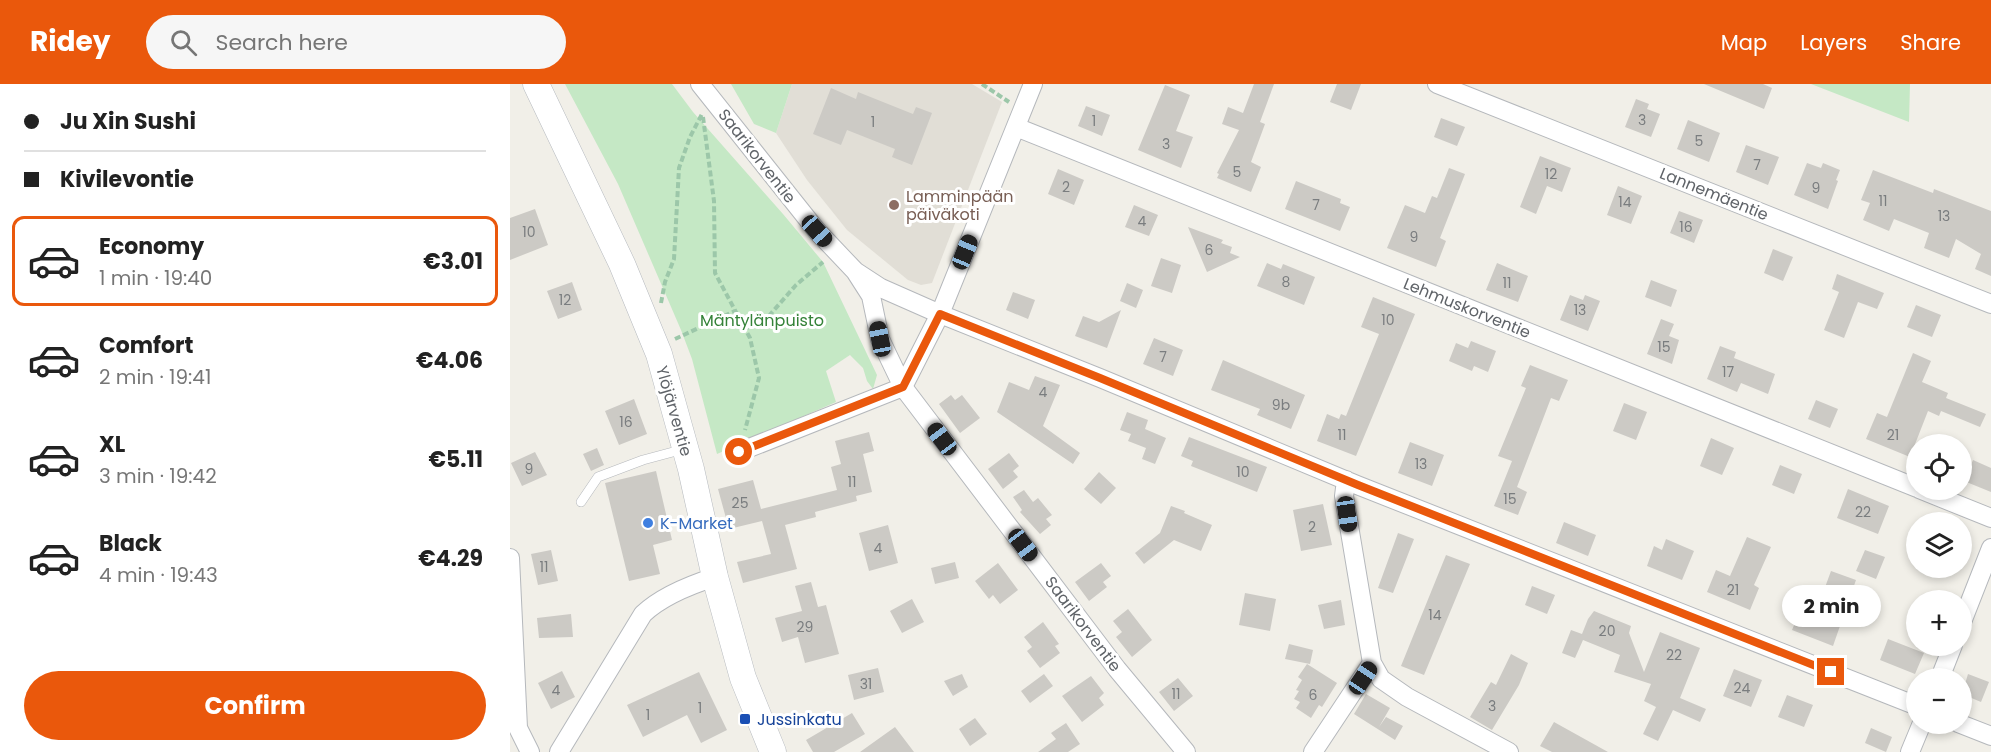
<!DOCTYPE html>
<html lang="en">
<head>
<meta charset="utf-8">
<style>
  body { margin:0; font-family:Poppins,sans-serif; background:#f6f6f6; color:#222; height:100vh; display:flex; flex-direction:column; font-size:22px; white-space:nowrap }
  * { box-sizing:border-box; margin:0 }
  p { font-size:20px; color:#767676 }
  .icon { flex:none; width:33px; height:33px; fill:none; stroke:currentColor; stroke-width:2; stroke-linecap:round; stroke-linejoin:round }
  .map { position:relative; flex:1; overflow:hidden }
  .details { display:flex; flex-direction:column; background:#fff; width:510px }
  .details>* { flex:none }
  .hud { display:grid; align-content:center; height:132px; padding:0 24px; background:#fff }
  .tools { position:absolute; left:1396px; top:350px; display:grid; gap:12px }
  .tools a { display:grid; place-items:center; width:66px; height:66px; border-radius:50%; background:#fff; box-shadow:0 3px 9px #0003; font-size:30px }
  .end { position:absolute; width:27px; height:27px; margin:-14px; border:8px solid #ea580c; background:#fff; box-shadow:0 0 0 3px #fff }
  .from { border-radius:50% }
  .bubble { position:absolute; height:42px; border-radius:21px; background:#fff; box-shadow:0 3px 9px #0003; font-size:20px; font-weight:700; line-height:42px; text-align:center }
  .car { position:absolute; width:18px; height:36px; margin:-18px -9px; border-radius:8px; box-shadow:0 0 4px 2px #0007; background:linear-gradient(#222 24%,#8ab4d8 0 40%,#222 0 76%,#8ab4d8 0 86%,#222 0) }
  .hud b { display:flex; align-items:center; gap:21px; height:57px; font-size:22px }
  .hud b+b { border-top:2px solid #e0e0e0 }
  .hud i { width:15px; height:15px; background:#222 }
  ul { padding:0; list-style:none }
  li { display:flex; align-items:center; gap:18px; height:90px; margin:0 12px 9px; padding:0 12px; border:3px solid transparent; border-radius:12px }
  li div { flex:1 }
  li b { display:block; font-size:22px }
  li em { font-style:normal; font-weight:700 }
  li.selected { border-color:#ea580c }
  li>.icon { width:54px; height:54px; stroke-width:1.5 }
  .action { display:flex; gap:12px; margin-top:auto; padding:12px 24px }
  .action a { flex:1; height:69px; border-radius:36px; background:#ea580c; color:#fff; font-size:24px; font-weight:700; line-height:69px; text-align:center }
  header { display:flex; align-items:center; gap:36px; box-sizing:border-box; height:84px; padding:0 30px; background:#ea580c; color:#fff }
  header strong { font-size:28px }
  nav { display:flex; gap:33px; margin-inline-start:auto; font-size:21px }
  .search { width:420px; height:54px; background:#f6f6f6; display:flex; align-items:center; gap:15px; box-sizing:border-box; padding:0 21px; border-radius:33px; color:#767676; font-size:22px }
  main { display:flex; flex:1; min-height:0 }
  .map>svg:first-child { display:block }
  .education { fill:#e1ded6 }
  .green { fill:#c5e8c5 }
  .building { fill:#cccac5 }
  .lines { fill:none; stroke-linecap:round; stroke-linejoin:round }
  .service-casing { stroke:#b5b8bc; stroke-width:10 }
  .minor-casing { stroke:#b5b8bc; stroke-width:20 }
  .secondary-casing { stroke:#b6babf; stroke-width:27 }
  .path { stroke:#9cc7a9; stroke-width:4; stroke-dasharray:6 3; stroke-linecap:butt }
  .service { stroke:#fff; stroke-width:9 }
  .minor { stroke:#fff; stroke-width:18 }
  .secondary { stroke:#fff; stroke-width:26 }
  .route { stroke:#ea580c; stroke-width:8 }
  .education-dot { fill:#8d6e63; stroke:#fff; stroke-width:2 }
  .shop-dot { fill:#3f7fe0; stroke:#fff; stroke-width:2 }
  .transit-dot { fill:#1a4fb4; stroke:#fff; stroke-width:2 }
  .labels { text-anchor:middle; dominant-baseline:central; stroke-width:6; stroke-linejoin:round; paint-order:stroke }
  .number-label { font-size:14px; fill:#7a7d7f }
  .street-label { font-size:16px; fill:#5f6368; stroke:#fff }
  .education-label { font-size:16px; fill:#785e54; stroke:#fff; text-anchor:start }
  .park-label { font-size:16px; fill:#348238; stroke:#fff }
  .shop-label { font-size:16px; fill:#366cbe; stroke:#fff; text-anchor:start }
  .transit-label { font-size:16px; fill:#164399; stroke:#fff; text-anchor:start }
</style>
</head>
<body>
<header>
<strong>Ridey</strong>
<div class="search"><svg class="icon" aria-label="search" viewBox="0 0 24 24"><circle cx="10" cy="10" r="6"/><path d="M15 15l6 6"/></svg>Search here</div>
<nav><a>Map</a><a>Layers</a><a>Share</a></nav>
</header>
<main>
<section class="details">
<div class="hud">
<b><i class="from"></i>Ju Xin Sushi</b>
<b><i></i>Kivilevontie</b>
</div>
<ul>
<li class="selected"><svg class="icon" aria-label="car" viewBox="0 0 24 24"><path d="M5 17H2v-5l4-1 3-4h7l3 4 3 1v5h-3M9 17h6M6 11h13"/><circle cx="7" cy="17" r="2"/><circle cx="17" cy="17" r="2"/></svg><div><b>Economy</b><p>1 min · 19:40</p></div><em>€3.01</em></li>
<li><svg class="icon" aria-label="car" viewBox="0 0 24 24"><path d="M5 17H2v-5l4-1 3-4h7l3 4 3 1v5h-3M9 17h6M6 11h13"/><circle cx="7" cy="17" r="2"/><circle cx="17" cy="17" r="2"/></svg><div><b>Comfort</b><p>2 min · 19:41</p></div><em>€4.06</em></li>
<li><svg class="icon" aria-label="car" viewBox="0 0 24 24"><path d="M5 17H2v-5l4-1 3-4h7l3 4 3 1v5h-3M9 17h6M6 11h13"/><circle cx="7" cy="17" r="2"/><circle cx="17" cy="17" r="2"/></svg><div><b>XL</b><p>3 min · 19:42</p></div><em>€5.11</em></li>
<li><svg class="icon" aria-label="car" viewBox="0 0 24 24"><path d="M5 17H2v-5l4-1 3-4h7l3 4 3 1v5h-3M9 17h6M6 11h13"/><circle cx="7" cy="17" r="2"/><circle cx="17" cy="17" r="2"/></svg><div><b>Black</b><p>4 min · 19:43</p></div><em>€4.29</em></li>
</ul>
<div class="action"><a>Confirm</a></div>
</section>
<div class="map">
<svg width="1481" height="668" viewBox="0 0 1481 668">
  <rect width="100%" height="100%" fill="#f1efe8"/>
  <path class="education" d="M 282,0 L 462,0 L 492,18 L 422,199 L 411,201 L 398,196 L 337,146 L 297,96 L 266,49 Z"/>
  <path class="green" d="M 55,0 L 162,0 L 183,28 L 273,130 L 313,178 L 367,291 L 363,305 L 357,297 L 353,284 L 340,271 L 316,287 L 326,318 L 207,370 L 182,275 L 171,246 L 108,100 Z
    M 221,0 L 282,0 L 266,49 L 244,40 Z
    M 1301,0 L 1400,0 L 1399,38 Z"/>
  <path class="building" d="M 744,0 L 764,0 L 750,38 L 755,40 L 741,78 L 751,83 L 741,108 L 707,94 L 709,90 L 707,89 L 729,46 L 712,40 L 718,23 L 733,29 Z
    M 827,0 L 851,0 L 841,26 L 820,18 Z
    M 1194,0 L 1253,0 L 1262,4 L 1254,25 Z
    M 655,1 L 680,11 L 666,47 L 683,53 L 671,84 L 628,66 Z
    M 321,4 L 346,15 L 348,8 L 403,30 L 406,23 L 422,29 L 402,81 L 382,73 L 385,65 L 337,46 L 331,61 L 303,50 Z
    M 1126,15 L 1139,20 L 1137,25 L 1150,30 L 1141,53 L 1115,43 Z
    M 576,22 L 600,31 L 592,52 L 568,42 Z
    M 931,34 L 955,43 L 947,62 L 924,53 Z
    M 1178,36 L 1210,49 L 1199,78 L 1167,65 Z
    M 1236,61 L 1269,73 L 1258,101 L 1226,88 Z
    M 1030,72 L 1061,84 L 1052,108 L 1037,102 L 1026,130 L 1010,123 Z
    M 1297,79 L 1311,84 L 1313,79 L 1330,86 L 1326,96 L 1328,97 L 1318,125 L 1284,111 Z
    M 939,84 L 955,90 L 930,154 L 936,157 L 926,183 L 877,164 L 895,121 L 915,129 L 922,112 L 927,114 Z
    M 548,85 L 574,96 L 564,121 L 538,110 Z
    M 1363,86 L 1423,109 L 1424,105 L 1481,127 L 1481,192 L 1465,185 L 1471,170 L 1446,155 L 1439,174 L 1414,164 L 1419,149 L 1384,135 L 1379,147 L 1353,136 L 1360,119 L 1351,116 Z
    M 786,97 L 831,115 L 830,119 L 840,123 L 830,147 L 775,125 Z
    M 1108,102 L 1132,112 L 1121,140 L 1097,131 Z
    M 624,121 L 648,131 L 639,152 L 615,143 Z
    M 25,125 L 38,161 L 0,176 L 0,134 Z
    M 1169,127 L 1193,136 L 1184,159 L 1160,149 Z
    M 678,143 L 713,156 L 711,159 L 722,163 L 720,169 L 730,173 L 697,188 Z
    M 1263,165 L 1283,173 L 1273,197 L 1254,189 Z
    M 651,174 L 671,181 L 662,209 L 641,202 Z
    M 757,179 L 771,185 L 773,180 L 805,193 L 794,221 L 747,202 Z
    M 987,179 L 1018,192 L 1008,218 L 976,206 Z
    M 1327,190 L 1374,209 L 1367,225 L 1348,218 L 1334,254 L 1314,246 L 1329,208 L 1322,205 Z
    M 1141,196 L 1167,206 L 1161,223 L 1135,213 Z
    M 62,198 L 72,226 L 48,235 L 37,207 Z
    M 617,199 L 633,206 L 626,224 L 610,217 Z
    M 503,208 L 525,216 L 518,235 L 496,226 Z
    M 1060,211 L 1073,216 L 1075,211 L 1090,217 L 1078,247 L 1050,236 Z
    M 863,213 L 905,230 L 846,372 L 807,357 L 817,330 L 829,335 L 831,330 L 836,332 L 869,250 L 851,243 Z
    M 1406,221 L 1431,231 L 1422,253 L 1397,243 Z
    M 611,226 L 597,264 L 565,252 L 573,232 L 589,238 Z
    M 1151,235 L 1164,240 L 1159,252 L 1169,256 L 1162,280 L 1137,270 Z
    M 644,254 L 673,266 L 663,292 L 633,280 Z
    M 961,257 L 986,267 L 978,288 L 964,282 L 962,287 L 939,277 L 946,259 L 958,264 Z
    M 1210,262 L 1226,268 L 1224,274 L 1265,290 L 1258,310 L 1231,299 L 1227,308 L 1197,295 Z
    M 1403,269 L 1421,277 L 1412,298 L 1438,309 L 1436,314 L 1476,330 L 1470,343 L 1431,327 L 1429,332 L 1418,327 L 1400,373 L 1356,355 L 1367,329 L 1377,333 Z
    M 713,276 L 795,311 L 781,345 L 747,331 L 750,325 L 701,306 Z
    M 1020,281 L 1058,296 L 1049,317 L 1041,314 L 1007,403 L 1017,408 L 1008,431 L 984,422 L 1002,377 L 988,372 L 1016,304 L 1011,302 Z
    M 525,292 L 550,301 L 533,342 L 570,369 L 563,380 L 487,328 L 499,298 L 519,306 Z
    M 441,311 L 445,316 L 452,311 L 470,334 L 450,349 L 429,320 Z
    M 124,315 L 137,350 L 109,361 L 95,327 Z
    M 1306,316 L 1328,325 L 1320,344 L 1298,335 Z
    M 1114,319 L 1137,328 L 1126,356 L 1103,347 Z
    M 617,328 L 638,336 L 635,345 L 656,354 L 645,380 L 632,375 L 636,364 L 618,357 L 621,350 L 610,346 Z
    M 359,348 L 364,367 L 353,370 L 362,408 L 346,412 L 347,417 L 305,428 L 306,433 L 275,441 L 287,485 L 233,499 L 227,478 L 261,470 L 252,437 L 219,445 L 208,405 L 243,396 L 251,425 L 327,406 L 321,383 L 331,380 L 325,357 Z
    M 679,353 L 757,383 L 747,408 L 681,382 L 683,377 L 671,372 Z
    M 1201,354 L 1224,364 L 1212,391 L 1190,382 Z
    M 900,358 L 934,371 L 922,402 L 888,389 Z
    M 87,364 L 94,381 L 81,387 L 73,370 Z
    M 25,368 L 37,391 L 12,402 L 1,379 Z
    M 499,369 L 509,382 L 503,387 L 508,393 L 493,405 L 478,385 Z
    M 1463,376 L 1481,384 L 1481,408 L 1454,397 Z
    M 1270,381 L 1292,390 L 1284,410 L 1262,401 Z
    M 146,387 L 162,456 L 143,461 L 150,490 L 119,497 L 95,399 Z
    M 589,388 L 606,404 L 591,420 L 574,405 Z
    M 1338,405 L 1379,422 L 1368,450 L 1327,434 Z
    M 514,406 L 523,418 L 528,414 L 542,431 L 536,435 L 541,441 L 530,450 L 510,428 L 512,426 L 503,413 Z
    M 813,420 L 822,461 L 791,467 L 783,426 Z
    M 661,422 L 675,427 L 674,429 L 702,441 L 691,467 L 664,456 L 634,480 L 625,469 L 650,449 Z
    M 1054,438 L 1086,451 L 1078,472 L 1046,459 Z
    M 378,441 L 388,479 L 359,487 L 349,449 Z
    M 888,449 L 904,455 L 883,509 L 868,504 Z
    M 1237,453 L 1261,463 L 1244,501 L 1249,504 L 1240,526 L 1197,508 L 1206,486 L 1220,492 Z
    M 1156,455 L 1184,467 L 1172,496 L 1137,482 L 1144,462 L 1152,466 Z
    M 41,466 L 48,497 L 28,501 L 21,470 Z
    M 1355,466 L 1375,473 L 1366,495 L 1346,487 Z
    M 936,471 L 960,480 L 914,591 L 891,582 Z
    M 445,478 L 449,494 L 425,500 L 421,484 Z
    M 488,479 L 508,506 L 490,520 L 483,511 L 479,515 L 465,497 Z
    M 591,479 L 601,492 L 593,498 L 597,503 L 579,517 L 565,498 Z
    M 1321,487 L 1346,496 L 1323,562 L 1282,546 L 1293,520 L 1307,525 Z
    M 301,498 L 308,523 L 316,521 L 329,570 L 295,579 L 288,553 L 272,558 L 265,534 L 292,527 L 285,502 Z
    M 1022,502 L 1045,511 L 1037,530 L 1015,521 Z
    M 735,509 L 766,515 L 760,547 L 729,541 Z
    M 402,515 L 414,538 L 392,549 L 380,527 Z
    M 831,516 L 835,541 L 814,545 L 808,521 Z
    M 618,525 L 642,556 L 622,573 L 606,553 L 612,548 L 603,537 Z
    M 1084,527 L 1121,542 L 1119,549 L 1134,588 L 1150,548 L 1190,564 L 1170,614 L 1196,625 L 1190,638 L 1163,626 L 1148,657 L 1133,650 L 1146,623 L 1134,617 L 1141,600 L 1104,588 L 1110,571 L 1073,556 L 1065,574 L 1052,569 L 1061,546 L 1072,550 L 1078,535 Z
    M 61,530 L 63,553 L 29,554 L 27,534 Z
    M 533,538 L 549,560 L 545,562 L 550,569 L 530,584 L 517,567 L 522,563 L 514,553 Z
    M 1378,555 L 1414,569 L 1405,590 L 1370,576 Z
    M 779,560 L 803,566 L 800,580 L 775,575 Z
    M 1001,570 L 1018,579 L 1009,601 L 982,646 L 960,633 L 981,598 L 986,601 Z
    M 797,580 L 827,599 L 812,623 L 809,621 L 801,634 L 786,624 L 790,618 L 784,615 L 789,607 L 786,606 L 792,596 L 788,593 Z
    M 368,584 L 374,608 L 344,616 L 338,591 Z
    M 1224,585 L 1252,596 L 1241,623 L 1213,612 Z
    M 52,587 L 65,613 L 41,625 L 28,599 Z
    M 189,588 L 217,646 L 191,659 L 177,631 L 133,653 L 117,621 Z
    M 452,590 L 458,603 L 443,612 L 434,597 Z
    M 534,590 L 543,602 L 520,619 L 511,607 Z
    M 1458,590 L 1479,598 L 1471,618 L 1452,610 Z
    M 581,592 L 594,609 L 589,614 L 594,621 L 572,638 L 552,612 Z
    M 668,594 L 683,612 L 664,627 L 649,608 Z
    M 856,610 L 880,624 L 869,643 L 876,633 L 893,642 L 885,656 L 844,630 Z
    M 1277,611 L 1303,621 L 1294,643 L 1268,633 Z
    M 342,629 L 355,650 L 324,668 L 303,668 L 296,656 Z
    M 465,634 L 477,650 L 460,662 L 449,645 Z
    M 1044,638 L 1098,668 L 1042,668 L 1030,662 Z
    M 556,639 L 570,660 L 558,668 L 528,668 L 546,655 L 541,649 Z
    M 385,643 L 404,668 L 350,668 Z
    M 1361,644 L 1382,653 L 1376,668 L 1355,659 Z"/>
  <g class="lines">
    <g class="service-casing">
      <path id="service" d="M 71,418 L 88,393 L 133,376 L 174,365"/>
    </g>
    <g class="minor-casing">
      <path id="minor" d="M 190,0 L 307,147 L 345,187 L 361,212 L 370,255 L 393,303 L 607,585 L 676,668
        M 927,0 L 1481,220
        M 506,43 L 1407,404
        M 345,187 L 371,204 L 430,230 L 590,294 L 847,401 L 1407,622
        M 393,303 L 430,230 L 523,0
        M 229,368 L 393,303
        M 1409,405 L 1481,434
        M 0,474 L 8,644 L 20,668
        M 1452,538 L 1481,464
        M 862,579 L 871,595 L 897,613 L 999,668
        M 1430,594 L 1443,561
        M 1448,639 L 1481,652
        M 49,668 L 133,530 C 152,512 180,501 205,493
        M 803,668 L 862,579 L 834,412 L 836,396
        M 1400,668 L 1412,639"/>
    </g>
    <g class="secondary-casing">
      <path id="secondary" d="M 26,0 L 112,180 L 149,270 L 181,385 L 205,493 L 233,594 L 263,668"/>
    </g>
    <path class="path" d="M 472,0 L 499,18
      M 193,33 L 204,117 L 205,189 L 240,254 L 249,294 L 235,346
      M 151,219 L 155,198 L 164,175 L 169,84 L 180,53 L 192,30
      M 235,245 L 258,233 L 286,201 L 313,178
      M 165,255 L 225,227"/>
    <use href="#service" class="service"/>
    <use href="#minor" class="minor"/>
    <use href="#secondary" class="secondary"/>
  </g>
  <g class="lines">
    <path class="route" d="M 229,368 L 393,303 L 430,230 L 590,294 L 848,401 L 1321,588"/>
  </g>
  <circle class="education-dot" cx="384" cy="121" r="6"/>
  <circle class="shop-dot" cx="138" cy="439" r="6"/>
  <rect class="transit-dot" x="229" y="629" width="12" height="12" rx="3"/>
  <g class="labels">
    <g class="number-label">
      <text x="1132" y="36">3</text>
      <text x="584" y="37">1</text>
      <text x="363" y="38">1</text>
      <text x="1189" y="57">5</text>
      <text x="656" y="60">3</text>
      <text x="1247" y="81">7</text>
      <text x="727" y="88">5</text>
      <text x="1041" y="90">12</text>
      <text x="556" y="103">2</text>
      <text x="1306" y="104">9</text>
      <text x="1373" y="117">11</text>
      <text x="1115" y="118">14</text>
      <text x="806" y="121">7</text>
      <text x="1434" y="132">13</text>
      <text x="632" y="137">4</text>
      <text x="1176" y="143">16</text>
      <text x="19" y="148">10</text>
      <text x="904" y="153">9</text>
      <text x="699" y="166">6</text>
      <text x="776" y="198">8</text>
      <text x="997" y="199">11</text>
      <text x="55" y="216">12</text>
      <text x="1070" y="226">13</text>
      <text x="878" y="236">10</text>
      <text x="1154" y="263">15</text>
      <text x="653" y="273">7</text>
      <text x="1218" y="288">17</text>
      <text x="533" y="308">4</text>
      <text x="771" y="321">9b</text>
      <text x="116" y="338">16</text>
      <text x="832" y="351">11</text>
      <text x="1383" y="351">21</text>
      <text x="911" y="380">13</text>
      <text x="19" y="385">9</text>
      <text x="733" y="388">10</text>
      <text x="342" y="398">11</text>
      <text x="1000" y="415">15</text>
      <text x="230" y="419">25</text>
      <text x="1353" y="428">22</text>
      <text x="802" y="443">2</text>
      <text x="368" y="464">4</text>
      <text x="34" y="483">11</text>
      <text x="1223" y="506">21</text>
      <text x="925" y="531">14</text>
      <text x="295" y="543">29</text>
      <text x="1097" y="547">20</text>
      <text x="1164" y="571">22</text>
      <text x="356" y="600">31</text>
      <text x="1232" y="604">24</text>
      <text x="46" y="606">4</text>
      <text x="666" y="610">11</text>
      <text x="803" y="611">6</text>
      <text x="982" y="622">3</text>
      <text x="190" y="624">1</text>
      <text x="138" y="631">1</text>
    </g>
    <g class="street-label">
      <text transform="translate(247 72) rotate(52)">Saarikorventie</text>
      <text transform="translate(1204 110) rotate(22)">Lannemäentie</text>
      <text transform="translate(957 224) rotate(22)">Lehmuskorventie</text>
      <text transform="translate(164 327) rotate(74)">Ylöjärventie</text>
      <text transform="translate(573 540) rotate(53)">Saarikorventie</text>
    </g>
    <g class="education-label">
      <text x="396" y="112">Lamminpään<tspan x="396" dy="18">päiväkoti</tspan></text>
    </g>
    <g class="park-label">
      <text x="252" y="236">Mäntylänpuisto</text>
    </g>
    <g class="shop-label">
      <text x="150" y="439">K-Market</text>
    </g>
    <g class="transit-label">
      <text x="247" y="635">Jussinkatu</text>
    </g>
  </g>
</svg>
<div class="tools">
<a><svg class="icon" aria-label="locate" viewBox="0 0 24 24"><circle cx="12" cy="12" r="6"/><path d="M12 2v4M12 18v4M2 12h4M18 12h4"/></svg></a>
<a><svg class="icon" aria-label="layers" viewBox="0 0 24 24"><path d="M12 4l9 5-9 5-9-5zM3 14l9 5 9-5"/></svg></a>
<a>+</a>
<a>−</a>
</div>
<i class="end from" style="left:229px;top:368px"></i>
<i class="end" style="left:1321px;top:588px"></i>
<div class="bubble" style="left:1272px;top:501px;width:99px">2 min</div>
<i class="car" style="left:307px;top:147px;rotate:138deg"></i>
<i class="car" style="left:455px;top:168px;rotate:22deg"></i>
<i class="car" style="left:370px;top:255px;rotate:349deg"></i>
<i class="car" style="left:432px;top:355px;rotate:323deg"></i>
<i class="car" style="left:837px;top:430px;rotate:172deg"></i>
<i class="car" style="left:513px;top:461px;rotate:143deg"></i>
<i class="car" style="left:853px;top:594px;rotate:34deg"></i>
</div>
</main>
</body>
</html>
